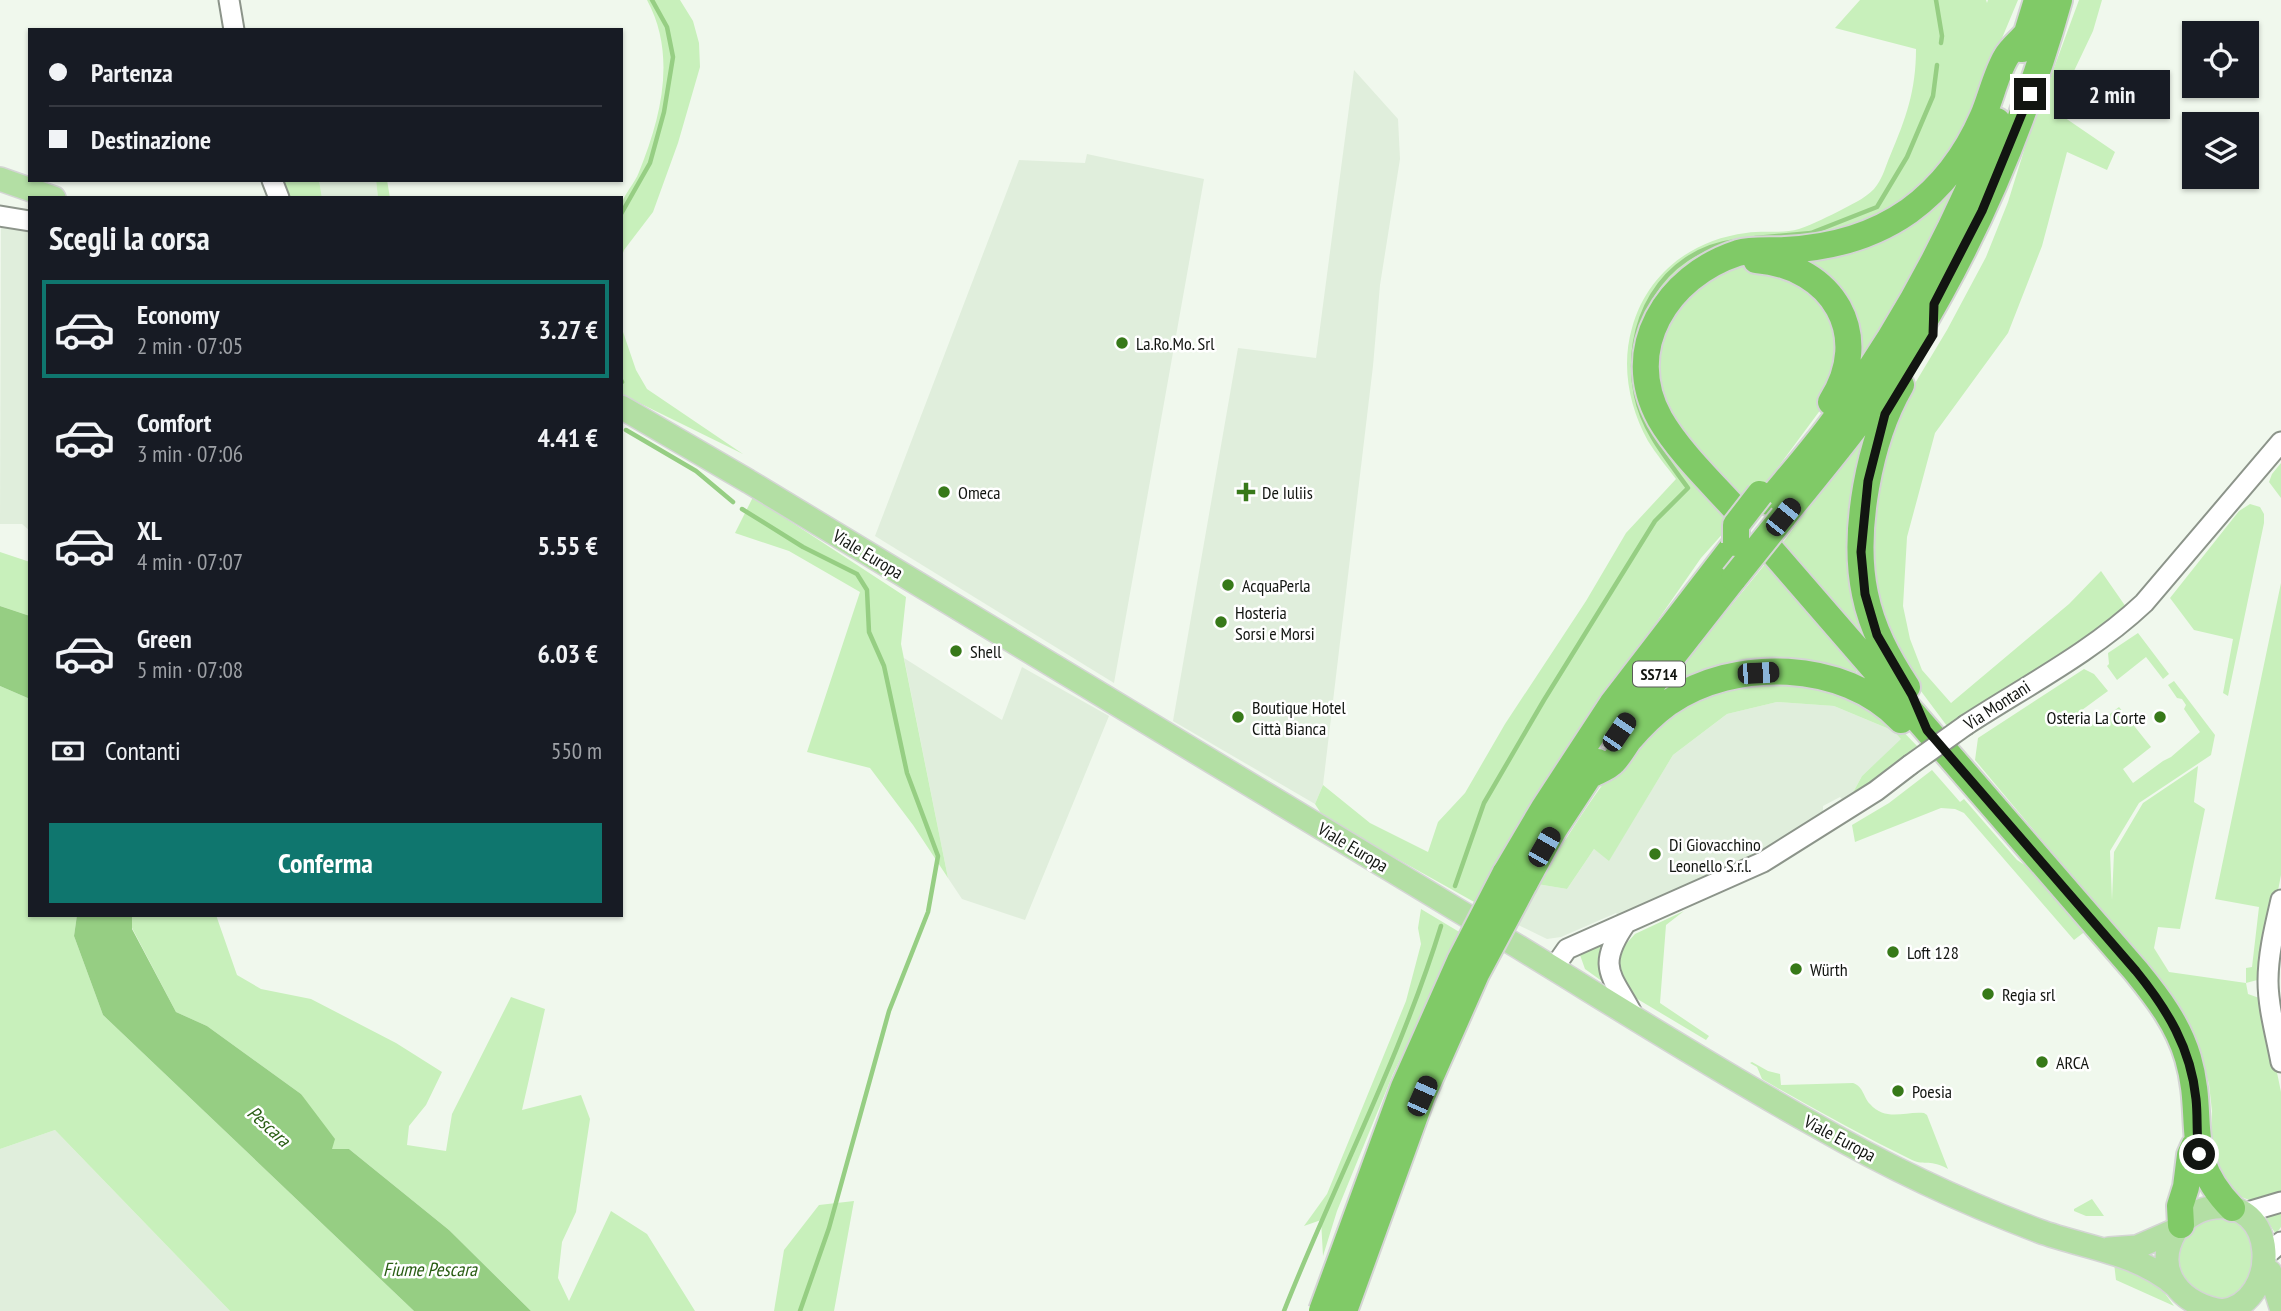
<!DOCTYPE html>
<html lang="it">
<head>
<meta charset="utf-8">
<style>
  body { margin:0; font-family:"PT Sans Narrow",sans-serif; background:#20242c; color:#f1f3f6; height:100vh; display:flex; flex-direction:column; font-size:26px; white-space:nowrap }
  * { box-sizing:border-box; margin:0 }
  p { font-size:23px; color:#9ea1a6 }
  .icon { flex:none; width:38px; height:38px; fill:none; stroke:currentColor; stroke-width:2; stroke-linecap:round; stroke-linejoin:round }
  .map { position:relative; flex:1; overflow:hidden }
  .panel { position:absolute; left:28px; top:196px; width:595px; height:721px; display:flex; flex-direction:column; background:#171b24; border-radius:0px; box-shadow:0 2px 5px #0004 }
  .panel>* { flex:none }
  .guide { position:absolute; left:28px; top:28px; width:595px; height:154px; border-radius:0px; box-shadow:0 2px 5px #0004; display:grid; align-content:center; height:154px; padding:0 21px; background:#171b24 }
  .buttons { position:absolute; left:2182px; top:21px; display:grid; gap:14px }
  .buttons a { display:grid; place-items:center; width:77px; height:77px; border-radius:0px; background:#171b24; box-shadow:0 2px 5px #0004; font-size:35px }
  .end { position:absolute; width:32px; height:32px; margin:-16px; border:9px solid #121511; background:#fff; box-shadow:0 0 0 4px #fff }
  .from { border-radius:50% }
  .bubble { position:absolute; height:49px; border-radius:0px; background:#171b24; box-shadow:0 2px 5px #0004; font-size:23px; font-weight:700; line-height:49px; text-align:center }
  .car { position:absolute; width:21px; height:42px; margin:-21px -10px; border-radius:9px; box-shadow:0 0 5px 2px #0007; background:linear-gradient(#222 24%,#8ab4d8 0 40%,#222 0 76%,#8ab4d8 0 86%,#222 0) }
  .guide b { display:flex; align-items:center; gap:24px; height:66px; font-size:26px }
  .guide b+b { border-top:2px solid #363941 }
  .guide i { width:18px; height:18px; background:#f1f3f6 }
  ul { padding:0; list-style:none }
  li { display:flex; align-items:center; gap:21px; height:98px; margin:0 14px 10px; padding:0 7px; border:4px solid transparent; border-radius:0px }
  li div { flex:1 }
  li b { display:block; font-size:26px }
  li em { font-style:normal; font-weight:700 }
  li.on { border-color:#0f766e }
  li>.icon { width:63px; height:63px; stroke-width:1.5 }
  h2 { padding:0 21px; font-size:32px; line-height:84px }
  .pay { display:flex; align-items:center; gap:18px; height:77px; padding:0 21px; font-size:26px }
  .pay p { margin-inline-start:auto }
  .action { display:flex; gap:14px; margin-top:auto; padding:14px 21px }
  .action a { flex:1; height:80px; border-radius:0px; background:#0f766e; color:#fff; font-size:28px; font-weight:700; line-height:80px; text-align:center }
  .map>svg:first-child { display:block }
  .built { fill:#e0eedc }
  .green { fill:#c8f0bb }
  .water { fill:#96ce83 }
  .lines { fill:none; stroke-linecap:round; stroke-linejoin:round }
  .stream { stroke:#96ce83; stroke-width:4.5 }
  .minor-casing { stroke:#8c948a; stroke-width:23 }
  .major-casing { stroke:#d4d5d4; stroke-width:26 }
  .highway-casing { stroke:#d4d5d4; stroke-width:30 }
  .minor { stroke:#fff; stroke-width:19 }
  .major { stroke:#b3dfa4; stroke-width:23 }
  .highway { stroke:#80ca67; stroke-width:26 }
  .minor-bridge-casing { stroke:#8c948a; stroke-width:23; stroke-linecap:butt }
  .highway-bridge-casing { stroke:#d4d5d4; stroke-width:30; stroke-linecap:butt }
  .minor-bridge { stroke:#fff; stroke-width:19 }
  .highway-bridge { stroke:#80ca67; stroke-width:26 }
  .route { stroke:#121511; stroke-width:9 }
  .poi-dot { fill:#377919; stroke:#fff; stroke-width:2.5 }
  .labels { text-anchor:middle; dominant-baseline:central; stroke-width:5; stroke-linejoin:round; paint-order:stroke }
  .shield { fill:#fff; stroke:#595b58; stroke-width:2 }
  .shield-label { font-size:16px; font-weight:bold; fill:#121511 }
  .poi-label { font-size:18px; fill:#121511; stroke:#fff; text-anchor:start }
  .street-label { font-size:18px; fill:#121511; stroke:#fff }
  .water-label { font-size:19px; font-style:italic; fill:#2a5e14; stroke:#fff }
</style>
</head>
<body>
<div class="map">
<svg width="2281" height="1311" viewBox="0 0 2281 1311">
  <rect width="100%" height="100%" fill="#f0f8ed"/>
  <path class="built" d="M 1354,70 L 1398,119 L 1400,159 L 1380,285 L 1373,366 L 1323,785 L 1315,804 L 1173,721 L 1238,348 L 1316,358 Z
    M 1087,154 L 1204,179 L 1114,683 L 875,536 L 1019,160 L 1085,163 Z
    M 319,180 L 376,180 L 378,198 L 322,198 Z
    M 1,225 L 30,231 L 30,531 L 22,524 L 0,524 Z
    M 904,658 L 1002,720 L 1022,667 L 1109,716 L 1025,920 L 962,899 L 948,878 Z
    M 1777,702 L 1834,706 L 1894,731 L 1902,739 L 1862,776 L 1850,798 L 1845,802 L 1840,797 L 1823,806 L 1823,815 L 1742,864 L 1621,918 L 1616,913 L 1561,937 L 1547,939 L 1516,924 L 1537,884 L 1567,889 L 1594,849 L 1609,860 L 1673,755 L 1727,714 Z
    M 55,1130 L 230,1311 L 0,1311 L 0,1149 Z"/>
  <path class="green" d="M 647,0 L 680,0 L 693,21 L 699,43 L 700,67 L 678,143 L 653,212 L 624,250 L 621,259 C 621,245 618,219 621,205 C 624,194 635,183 639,172 C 661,118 677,55 647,0 Z
    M 1860,0 L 1986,0 L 1987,3 L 1988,0 L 2018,0 L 1966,124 L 1957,142 L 1924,186 L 1873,224 L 1725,251 L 1639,360 L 1734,521 L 1701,558 L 1534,798 L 1476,903 L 1324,818 L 1315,804 L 1323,785 L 1370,823 L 1428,852 L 1438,822 L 1465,793 L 1505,724 L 1586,601 L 1626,533 L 1676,479 C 1667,467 1656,454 1648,441 C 1629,407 1621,366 1632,328 C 1647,274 1691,240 1746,233 C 1763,230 1783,234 1799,229 C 1814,224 1829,216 1843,209 C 1854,203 1870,196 1877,185 C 1883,177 1886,165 1890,156 C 1906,118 1916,91 1916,49 L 1835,28 Z
    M 2079,0 L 2102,0 L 2093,31 L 2055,111 L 2115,152 L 2107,170 L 2067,152 L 2042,246 L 2008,333 L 1935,433 L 1907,537 L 1903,606 L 1910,639 L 1922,670 L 1951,703 L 2069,604 L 2101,571 L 2126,607 L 2128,612 L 2042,670 L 1947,726 L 1906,671 L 1873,595 L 1872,539 L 1880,473 L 1902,405 L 1947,330 L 1986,257 L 2008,202 L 2027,141 Z
    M 280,180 L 319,180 L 322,198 L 288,198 Z
    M 376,180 L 387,180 L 390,198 L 378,198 Z
    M 1956,183 L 1959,184 L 1909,286 L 1856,366 L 1808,258 Z
    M 1752,265 L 1810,284 L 1841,327 L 1824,405 L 1753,501 L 1747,501 C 1708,461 1644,408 1662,344 C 1668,323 1668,319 1684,303 C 1706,281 1719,269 1752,265 Z
    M 621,326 L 636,370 L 647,389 L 743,454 L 621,394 Z
    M 1870,426 L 1871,647 L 1781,545 Z
    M 2281,463 L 2281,498 L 2269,482 L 2272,474 Z
    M 753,497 L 906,597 L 901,644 L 948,878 L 913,825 L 870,768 L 807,752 L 860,592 L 789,551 L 735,533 Z
    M 2250,504 L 2260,507 L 2264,514 L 2264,523 L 2228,696 L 2223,693 L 2233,639 L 2194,630 L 2170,598 L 2239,511 Z
    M 0,552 L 30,562 L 30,616 L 0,606 Z
    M 1766,563 L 1860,669 L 1853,674 L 1827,670 L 1651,704 Z
    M 2281,583 L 2281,875 L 2261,979 L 2246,983 L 2248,994 L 2262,999 L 2281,1092 L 2281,1197 C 2238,1206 2238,1196 2210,1166 L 2212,1111 L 2209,1084 L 2195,1039 L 2186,1020 L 2171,994 L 1975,760 L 1978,738 L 2084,669 L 2094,674 L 2108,691 L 2082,710 L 2094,726 L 2119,707 L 2151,747 L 2123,769 L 2133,783 L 2163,761 L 2171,757 L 2200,732 L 2184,709 L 2186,705 L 2182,699 L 2177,698 L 2168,685 L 2174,681 L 2215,735 L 2211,755 L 2139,803 L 2110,851 L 2112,900 L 2114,852 L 2143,803 L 2198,766 L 2194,802 L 2205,809 L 2180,929 L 2158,927 L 2154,948 L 2169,972 L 2246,983 L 2246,968 L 2252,967 L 2259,907 L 2215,899 Z
    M 2138,633 L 2169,674 L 2163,679 L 2146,657 L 2117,680 L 2107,666 L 2109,664 L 2108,653 Z
    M 1764,682 L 1804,682 L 1847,694 L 1894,722 L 1917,746 L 1900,759 L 1902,762 L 1850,798 L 1862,776 L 1901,739 L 1894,731 L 1834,706 L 1777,702 L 1727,714 L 1673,755 L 1609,861 L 1594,849 L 1567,889 L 1537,884 C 1577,825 1628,727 1697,699 C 1718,690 1742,686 1764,682 Z
    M 0,686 L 30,699 L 30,915 L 77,915 L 74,936 L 103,1015 L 414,1311 L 230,1311 L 55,1130 L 0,1149 Z
    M 1932,770 L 1960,802 L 1964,799 L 2017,860 L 2037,873 L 2087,930 L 2074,940 L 1964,813 L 1955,809 L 1941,808 L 1855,842 L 1852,825 L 1889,803 Z
    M 1421,909 L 1461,933 L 1393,1074 L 1337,1211 L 1323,1256 L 1321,1220 L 1304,1226 L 1327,1194 L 1406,1001 L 1421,944 L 1418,928 Z
    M 1684,911 L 1666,925 L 1660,1003 L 1709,1036 L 1706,1040 L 1634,997 L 1621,976 L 1619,960 L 1625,945 L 1635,934 Z
    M 132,915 L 216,915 L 237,975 L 261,989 L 311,999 L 396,1043 L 442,1072 L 426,1105 L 409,1126 L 407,1145 L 446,1151 L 452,1114 L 511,997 L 545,1009 L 522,1110 L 581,1095 L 590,1119 L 576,1212 L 562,1242 L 558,1278 L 569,1301 L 611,1211 L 647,1234 L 695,1311 L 531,1311 L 449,1230 L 349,1149 L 331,1149 L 301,1094 L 207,1026 L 176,1012 L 132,928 Z
    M 1610,936 L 1606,984 L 1585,969 L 1580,955 L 1581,952 Z
    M 1752,1062 L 1768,1071 L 1780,1074 L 1781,1085 L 1853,1083 C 1864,1087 1863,1097 1870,1104 C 1886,1122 1905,1111 1924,1113 L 1927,1115 L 1948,1169 C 1931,1159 1925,1166 1912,1160 C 1861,1135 1812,1108 1762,1079 L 1757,1067 L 1750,1063 Z
    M 2092,1199 L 2104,1216 L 2086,1216 L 2074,1211 L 2074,1209 Z
    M 854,1201 L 834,1311 L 774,1311 L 784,1250 L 819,1205 Z
    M 2281,1209 L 2281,1227 L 2276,1234 L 2262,1214 Z
    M 2213,1218 L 2231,1219 L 2247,1227 L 2260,1268 L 2231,1299 C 2226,1299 2219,1300 2214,1300 C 2209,1299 2204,1295 2199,1292 C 2173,1279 2171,1240 2197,1224 C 2202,1221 2208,1220 2213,1218 Z
    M 2114,1263 L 2159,1285 L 2174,1306 L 2116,1280 Z"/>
  <path class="water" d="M 0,606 L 30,616 L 30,699 L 0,686 Z
    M 77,915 L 132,915 L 132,929 L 176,1012 L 207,1026 L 301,1094 L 335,1139 L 332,1149 L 349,1149 L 449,1230 L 531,1311 L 414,1311 L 103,1015 L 74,936 Z"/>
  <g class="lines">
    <path class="stream" d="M 1936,0 L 1942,36 L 1941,43
      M 621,214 L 650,163 L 664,112 L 673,57 L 667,27 L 652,0
      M 1755,238 L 1811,233 L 1877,207 L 1907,157 L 1933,96 L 1937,65
      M 621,380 L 622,382
      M 626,430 L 696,471 L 733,502
      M 742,509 L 803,547 L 857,574 L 867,590 L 869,632 L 884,666 L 907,773 L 938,856 L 928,912 L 889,1011 L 829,1228 L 800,1311
      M 1455,886 L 1484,803 L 1544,700 L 1655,521 L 1688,488 C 1667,459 1643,431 1636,395 C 1622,324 1660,251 1736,241
      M 1284,1311 C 1335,1182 1400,1059 1441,926"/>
    <g class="minor-casing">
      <path id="minor" d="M 229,0 L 234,30
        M 272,180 L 279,198
        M 0,216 L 30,221
        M 1966,725 C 2026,686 2092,652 2144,603 L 2281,442
        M 2281,900 C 2275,926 2268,954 2268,981 C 2268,1008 2276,1035 2281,1062
        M 1626,923 C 1593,970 1615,977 1635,1019
        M 1553,969 L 1567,949 L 1763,862 L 1876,791 L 1910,765
        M 2244,1213 L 2281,1202
        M 2271,1251 L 2281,1242"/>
    </g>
    <g class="major-casing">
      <path id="major" d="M 0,179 L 54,198
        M 621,407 L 748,481 C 983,624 1218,767 1454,908 C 1575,980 1693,1057 1815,1125 C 1886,1166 1962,1202 2039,1231 C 2085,1248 2137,1252 2176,1286
        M 2109,1249 L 2137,1247 L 2176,1230
        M 2270,1272 L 2281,1307
        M 2222,1311 C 2281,1303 2279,1194 2209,1208 C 2195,1211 2182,1220 2175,1232 C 2152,1272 2182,1306 2223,1311"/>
    </g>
    <g class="highway-casing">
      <path id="highway" d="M 2022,49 L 2037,0
        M 1756,260 C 1833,266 1874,335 1831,402
        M 1901,385 C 1869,440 1852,532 1865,594 C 1872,629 1888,658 1907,687
        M 1768,502 C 1793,472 1819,443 1841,411 C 1906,322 1957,224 1997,121
        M 1738,512 C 1713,484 1679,452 1660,419 C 1621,349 1667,276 1738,253 C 1752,249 1770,251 1785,250 C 1830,248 1872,237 1909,211 C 1942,187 1967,153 1983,116 C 1991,97 1996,74 2006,57 C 2011,48 2021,41 2027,33
        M 1783,517 C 1808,486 1835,454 1859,422 C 1951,294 2017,151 2059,0
        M 1772,551 L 2136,971 C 2158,998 2178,1024 2188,1058 C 2206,1120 2181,1156 2232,1208
        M 1620,730 L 1665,666 L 1734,578
        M 1590,775 C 1597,771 1608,768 1613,762 C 1619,756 1624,747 1629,740 C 1641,726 1653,714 1668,703 C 1734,657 1844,660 1901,720
        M 1505,874 L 1544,808 L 1612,704 L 1736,543
        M 1524,884 L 1554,829 L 1598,762
        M 2181,1225 L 2180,1206 L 2186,1187 L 2190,1155 L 2194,1146"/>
    </g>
    <use href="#minor" class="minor"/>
    <use href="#major" class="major"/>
    <use href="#highway" class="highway"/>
    <g class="minor-bridge-casing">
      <path id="minor-bridge" d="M 1910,765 L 1966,725"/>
    </g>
    <g class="highway-bridge-casing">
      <path id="highway-bridge" d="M 1736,543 L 1736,525 L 1760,494
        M 1734,578 L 1783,517
        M 1322,1311 L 1404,1087 L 1460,961 L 1505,874
        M 1344,1311 L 1422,1096 L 1476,974 L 1524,884"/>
    </g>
    <use href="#minor-bridge" class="minor-bridge"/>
    <use href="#highway-bridge" class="highway-bridge"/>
  </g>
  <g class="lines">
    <path class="route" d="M 2030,94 L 1982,211 L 1934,304 L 1933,335 L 1885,414 L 1868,481 L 1861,552 L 1865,594 L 1877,635 L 1912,695 L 1927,730 L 2136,971 C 2167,1009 2191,1048 2196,1099 C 2198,1117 2196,1135 2199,1154"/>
  </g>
  <g class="poi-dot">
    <circle cx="1122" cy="343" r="7"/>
    <circle cx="944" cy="492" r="7"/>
    <path d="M1242.5 481.5h7v7h7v7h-7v7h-7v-7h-7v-7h7z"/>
    <circle cx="1228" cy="585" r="7"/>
    <circle cx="1221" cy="622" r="7"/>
    <circle cx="956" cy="651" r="7"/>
    <circle cx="1238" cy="717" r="7"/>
    <circle cx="2160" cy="717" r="7"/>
    <circle cx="1655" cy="854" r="7"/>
    <circle cx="1893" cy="952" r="7"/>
    <circle cx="1796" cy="969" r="7"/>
    <circle cx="1988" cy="994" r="7"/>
    <circle cx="2042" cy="1062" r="7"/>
    <circle cx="1898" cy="1091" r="7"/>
  </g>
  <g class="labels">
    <rect class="shield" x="1633" y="661.5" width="52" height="25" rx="5"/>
    <g class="shield-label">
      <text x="1659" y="674">SS714</text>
    </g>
    <g class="poi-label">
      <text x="1136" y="343">La.Ro.Mo. Srl</text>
      <text x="958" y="492">Omeca</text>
      <text x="1262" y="492">De Iuliis</text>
      <text x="1242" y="585">AcquaPerla</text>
      <text x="1235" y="612">Hosteria<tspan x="1235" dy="21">Sorsi e Morsi</tspan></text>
      <text x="970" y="651">Shell</text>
      <text x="1252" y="707">Boutique Hotel<tspan x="1252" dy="21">Città Bianca</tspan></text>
      <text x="2146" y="717" text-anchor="end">Osteria La Corte</text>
      <text x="1669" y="844">Di Giovacchino<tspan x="1669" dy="21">Leonello S.r.l.</tspan></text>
      <text x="1907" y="952">Loft 128</text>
      <text x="1810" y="969">Würth</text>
      <text x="2002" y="994">Regia srl</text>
      <text x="2056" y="1062">ARCA</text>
      <text x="1912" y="1091">Poesia</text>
    </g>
    <g class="street-label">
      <text transform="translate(868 554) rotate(31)">Viale Europa</text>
      <text transform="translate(1997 705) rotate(-33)">Via Montani</text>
      <text transform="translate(1353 847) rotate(31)">Viale Europa</text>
      <text transform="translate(1840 1138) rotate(28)">Viale Europa</text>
    </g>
    <g class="water-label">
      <text transform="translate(269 1126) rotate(42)">Pescara</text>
      <text x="430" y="1269">Fiume Pescara</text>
    </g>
  </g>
</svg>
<div class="buttons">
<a><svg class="icon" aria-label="locate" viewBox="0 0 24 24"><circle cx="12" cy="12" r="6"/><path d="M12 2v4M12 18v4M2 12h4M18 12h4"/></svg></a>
<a><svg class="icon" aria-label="layers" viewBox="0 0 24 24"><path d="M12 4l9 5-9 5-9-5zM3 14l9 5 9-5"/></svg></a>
</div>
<i class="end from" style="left:2199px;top:1154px"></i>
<i class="end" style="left:2030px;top:94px"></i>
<div class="bubble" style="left:2054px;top:70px;width:116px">2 min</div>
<i class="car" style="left:1783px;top:517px;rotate:39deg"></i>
<i class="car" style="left:1758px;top:673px;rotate:87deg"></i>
<i class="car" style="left:1619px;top:732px;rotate:34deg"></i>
<i class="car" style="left:1544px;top:847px;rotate:30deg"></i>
<i class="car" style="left:1422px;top:1096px;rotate:24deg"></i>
<div class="guide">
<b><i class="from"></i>Partenza</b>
<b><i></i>Destinazione</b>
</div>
<section class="panel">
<h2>Scegli la corsa</h2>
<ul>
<li class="on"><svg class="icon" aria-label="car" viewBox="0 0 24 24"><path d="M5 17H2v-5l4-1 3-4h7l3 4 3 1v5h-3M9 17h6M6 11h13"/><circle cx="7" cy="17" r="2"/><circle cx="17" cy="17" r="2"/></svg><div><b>Economy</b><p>2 min · 07:05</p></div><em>3.27 €</em></li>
<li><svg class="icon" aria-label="car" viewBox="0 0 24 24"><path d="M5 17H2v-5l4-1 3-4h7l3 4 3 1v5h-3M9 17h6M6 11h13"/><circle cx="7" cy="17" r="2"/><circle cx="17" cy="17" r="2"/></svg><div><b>Comfort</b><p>3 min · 07:06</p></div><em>4.41 €</em></li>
<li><svg class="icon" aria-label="car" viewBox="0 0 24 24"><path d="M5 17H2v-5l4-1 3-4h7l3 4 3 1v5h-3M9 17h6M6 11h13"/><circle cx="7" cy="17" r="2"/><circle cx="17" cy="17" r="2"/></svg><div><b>XL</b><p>4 min · 07:07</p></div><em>5.55 €</em></li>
<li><svg class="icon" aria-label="car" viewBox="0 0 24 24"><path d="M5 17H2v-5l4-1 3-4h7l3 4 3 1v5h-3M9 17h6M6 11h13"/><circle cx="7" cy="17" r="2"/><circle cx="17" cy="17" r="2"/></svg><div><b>Green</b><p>5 min · 07:08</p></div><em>6.03 €</em></li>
</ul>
<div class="pay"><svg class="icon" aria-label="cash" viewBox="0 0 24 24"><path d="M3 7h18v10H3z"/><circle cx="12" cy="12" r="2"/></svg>Contanti<p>550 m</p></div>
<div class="action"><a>Conferma</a></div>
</section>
</div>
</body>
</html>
